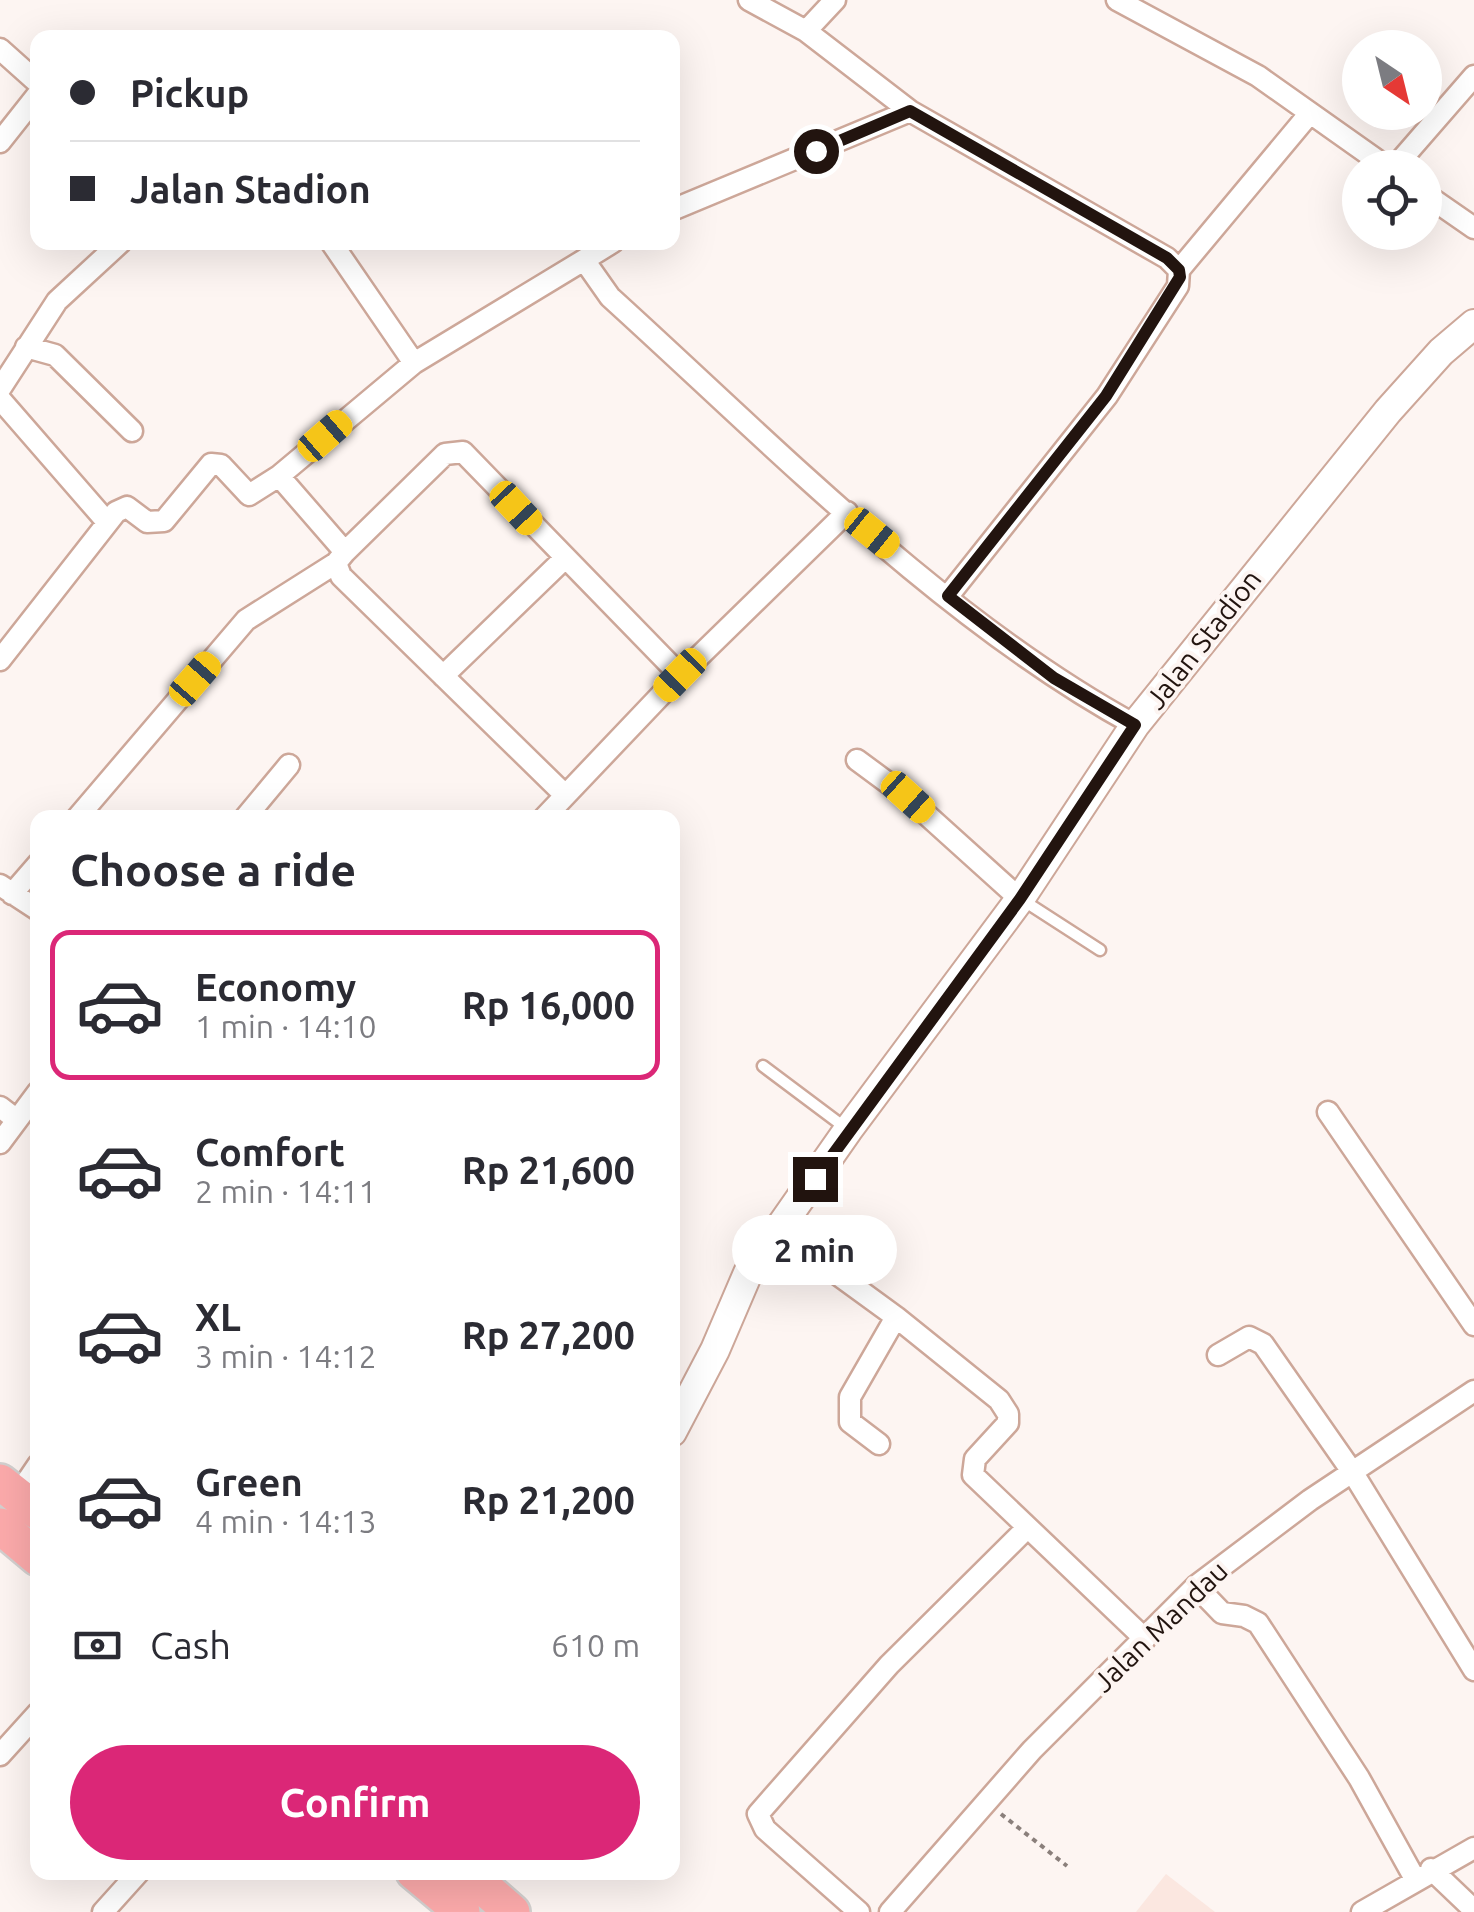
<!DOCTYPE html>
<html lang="en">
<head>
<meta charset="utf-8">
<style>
  body { margin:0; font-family:Ubuntu,sans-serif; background:#f2f2f3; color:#2b2b33; height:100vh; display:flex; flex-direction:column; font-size:38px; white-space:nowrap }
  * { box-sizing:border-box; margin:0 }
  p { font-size:32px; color:#7c7c81 }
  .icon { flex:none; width:55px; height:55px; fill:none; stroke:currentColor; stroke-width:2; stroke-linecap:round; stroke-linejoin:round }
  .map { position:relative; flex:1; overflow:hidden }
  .drawer { position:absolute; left:30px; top:810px; width:650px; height:1070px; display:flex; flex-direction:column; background:#fff; border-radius:20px; box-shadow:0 10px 40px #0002 }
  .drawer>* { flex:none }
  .hud { position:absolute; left:30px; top:30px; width:650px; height:220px; border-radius:20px; box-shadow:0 10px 40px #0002; display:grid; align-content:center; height:220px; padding:0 40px; background:#fff }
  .needle { width:65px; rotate:145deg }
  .controls { position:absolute; left:1342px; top:30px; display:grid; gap:20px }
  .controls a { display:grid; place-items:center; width:100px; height:100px; border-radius:50%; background:#fff; box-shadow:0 10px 40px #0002; font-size:50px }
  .end { position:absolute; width:45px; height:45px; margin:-22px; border:12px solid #22140f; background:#fff; box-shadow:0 0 0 5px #fff }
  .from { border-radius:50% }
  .bubble { position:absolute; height:70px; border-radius:35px; background:#fff; box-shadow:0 10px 40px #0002; font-size:32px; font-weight:600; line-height:70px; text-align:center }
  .car { position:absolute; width:30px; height:60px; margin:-30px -15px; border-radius:12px; box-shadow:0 0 8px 2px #0007; background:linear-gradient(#f5c518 24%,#345 0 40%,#f5c518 0 76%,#345 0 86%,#f5c518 0) }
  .hud b { display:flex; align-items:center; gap:35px; height:95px; font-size:38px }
  .hud b+b { border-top:2px solid #e1e1e2 }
  .hud i { width:25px; height:25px; background:#2b2b33 }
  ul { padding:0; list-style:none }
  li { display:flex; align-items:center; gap:30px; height:150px; margin:0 20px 15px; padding:0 20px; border:5px solid transparent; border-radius:20px }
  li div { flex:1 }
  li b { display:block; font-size:38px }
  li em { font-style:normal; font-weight:600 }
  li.active { border-color:#db2777 }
  li>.icon { width:90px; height:90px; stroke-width:1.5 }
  h2 { padding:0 40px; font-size:45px; line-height:120px }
  .pay { display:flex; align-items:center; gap:25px; height:110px; padding:0 40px; font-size:38px }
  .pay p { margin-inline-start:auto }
  .primary-button { display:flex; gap:20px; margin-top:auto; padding:20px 40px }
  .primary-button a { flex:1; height:115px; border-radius:60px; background:#db2777; color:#fff; font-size:40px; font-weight:600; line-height:115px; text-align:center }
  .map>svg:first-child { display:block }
  .built { fill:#fbe7e0 }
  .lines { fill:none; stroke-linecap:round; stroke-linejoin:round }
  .lane-casing { stroke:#cda799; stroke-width:15 }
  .street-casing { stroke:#cda799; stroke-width:25 }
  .secondary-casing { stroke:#cda799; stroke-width:32 }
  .highway-casing { stroke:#d3d0cf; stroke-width:40 }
  .path { stroke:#8a7f7b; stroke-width:4; stroke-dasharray:5 5; stroke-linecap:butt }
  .lane { stroke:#fff; stroke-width:10 }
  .street { stroke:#fff; stroke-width:20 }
  .secondary { stroke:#fff; stroke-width:28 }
  .highway { stroke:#fcaaab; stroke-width:35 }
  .route { stroke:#22140f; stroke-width:12 }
  .labels { text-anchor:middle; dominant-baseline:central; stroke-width:8; stroke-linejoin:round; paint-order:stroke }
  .street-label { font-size:28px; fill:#22140f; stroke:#fdf5f2 }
</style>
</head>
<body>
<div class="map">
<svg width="1474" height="1912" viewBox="0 0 1474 1912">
  <rect width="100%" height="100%" fill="#fdf5f2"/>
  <path class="built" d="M 1166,1874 L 1215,1912 L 1136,1912 Z"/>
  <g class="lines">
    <g class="lane-casing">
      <path id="lane" d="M 1021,899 L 1100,950
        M 763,1066 L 847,1129"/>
    </g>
    <g class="street-casing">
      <path id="street" d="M 749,0 L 806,31 L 910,111 L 1167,258 L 1179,270 L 1178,286 L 1107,396 L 948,596
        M 1117,0 L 1258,76 L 1388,168
        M 806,31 L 835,0
        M 0,49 L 38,83
        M 0,142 L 38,94
        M 1394,168 L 1474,76
        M 1425,194 L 1474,228
        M 672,210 L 910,111
        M 331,242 L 414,363
        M 613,242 L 584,260 L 610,297 C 771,443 944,621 1135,725
        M 1179,270 L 1310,113
        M 26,347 L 55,355 L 132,431
        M 0,389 L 57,301 L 121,242
        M 0,399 L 107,522
        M 279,476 L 414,363 L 584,260
        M 0,660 L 116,512 L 127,507 L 147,522 L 164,521 L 211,464 L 221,465 L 249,495 L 279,476 L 345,552
        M 443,676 L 564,559
        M 857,760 L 907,797 L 1020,899
        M 564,794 L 341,576 L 336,563 L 345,552 L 445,454 L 463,452 L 680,675
        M 77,818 L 246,620 L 336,563
        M 245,818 L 289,765
        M 544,818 L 680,675 L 847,512
        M 0,885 L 38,910
        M 12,894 L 38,864
        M 0,1107 L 17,1120
        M 1328,1112 L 1474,1325
        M 0,1143 L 38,1092
        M 778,1231 L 896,1317 L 999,1400 L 1008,1414 L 1008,1423 L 975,1459 L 973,1475 L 1145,1639
        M 1218,1355 L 1249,1337 L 1263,1344 L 1353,1473 L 1474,1670
        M 879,1444 L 850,1422 L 850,1397 L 896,1317
        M 17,1496 L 38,1465
        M 1196,1586 L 1222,1613 L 1244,1616 L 1258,1623 L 1359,1778 L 1415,1879
        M 0,1755 L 38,1713
        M 1431,1869 L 1474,1910
        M 103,1912 L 139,1872
        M 859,1912 L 765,1829 L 758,1814 L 889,1665 L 1026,1529
        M 890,1912 L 1032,1750 L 1196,1586 L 1310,1500 L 1474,1391
        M 1362,1912 L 1474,1848"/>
    </g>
    <g class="secondary-casing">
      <path id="secondary" d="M 672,1432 L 715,1350 L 748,1273 L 848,1130 L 1020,899 L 1135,725 L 1388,411 L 1441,352 L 1474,324"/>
    </g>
    <g class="highway-casing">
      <path id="highway" d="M 0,1482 L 38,1512
        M 0,1526 L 38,1558
        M 414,1872 L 462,1912
        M 466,1872 L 512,1912"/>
    </g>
    <path class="path" d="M 1001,1814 L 1067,1866"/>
    <use href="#lane" class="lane"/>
    <use href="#street" class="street"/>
    <use href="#secondary" class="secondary"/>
    <use href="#highway" class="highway"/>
  </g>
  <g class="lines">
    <path class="route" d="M 815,1179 L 1020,899 L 1135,725 L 1054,678 L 948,596 L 1106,396 L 1180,277 L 1179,270 L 1167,258 L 910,111 L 816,151"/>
  </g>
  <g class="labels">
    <g class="street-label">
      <text transform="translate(1203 639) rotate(-52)">Jalan Stadion</text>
      <text transform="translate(1160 1626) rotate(-44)">Jalan Mandau</text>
    </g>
  </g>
</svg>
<div class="controls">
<a><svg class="needle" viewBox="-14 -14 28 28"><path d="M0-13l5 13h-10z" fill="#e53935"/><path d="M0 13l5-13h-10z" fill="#7c7c81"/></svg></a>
<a><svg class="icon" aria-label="locate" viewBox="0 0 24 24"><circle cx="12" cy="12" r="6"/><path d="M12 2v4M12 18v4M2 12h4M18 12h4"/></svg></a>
</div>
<i class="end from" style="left:816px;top:151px"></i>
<i class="end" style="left:815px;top:1179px"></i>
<div class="bubble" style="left:732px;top:1215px;width:165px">2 min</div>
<i class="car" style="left:325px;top:436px;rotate:49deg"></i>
<i class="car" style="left:516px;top:508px;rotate:137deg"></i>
<i class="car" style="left:872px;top:533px;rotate:129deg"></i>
<i class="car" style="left:680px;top:675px;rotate:224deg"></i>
<i class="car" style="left:195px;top:679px;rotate:41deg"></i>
<i class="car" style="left:908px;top:797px;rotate:132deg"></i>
<div class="hud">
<b><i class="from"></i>Pickup</b>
<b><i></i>Jalan Stadion</b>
</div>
<section class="drawer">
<h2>Choose a ride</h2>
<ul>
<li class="active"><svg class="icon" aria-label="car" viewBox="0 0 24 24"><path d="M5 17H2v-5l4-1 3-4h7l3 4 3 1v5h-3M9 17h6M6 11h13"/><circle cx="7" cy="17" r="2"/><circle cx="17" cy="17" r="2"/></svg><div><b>Economy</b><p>1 min · 14:10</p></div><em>Rp 16,000</em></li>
<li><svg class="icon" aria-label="car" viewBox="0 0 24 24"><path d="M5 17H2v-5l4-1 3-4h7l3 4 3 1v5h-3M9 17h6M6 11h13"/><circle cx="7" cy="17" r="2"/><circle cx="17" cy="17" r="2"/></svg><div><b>Comfort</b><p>2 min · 14:11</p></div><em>Rp 21,600</em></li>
<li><svg class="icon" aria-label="car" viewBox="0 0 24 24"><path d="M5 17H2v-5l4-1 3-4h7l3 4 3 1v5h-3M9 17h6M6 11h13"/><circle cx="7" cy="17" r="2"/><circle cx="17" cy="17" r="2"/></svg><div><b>XL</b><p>3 min · 14:12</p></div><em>Rp 27,200</em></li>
<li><svg class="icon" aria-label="car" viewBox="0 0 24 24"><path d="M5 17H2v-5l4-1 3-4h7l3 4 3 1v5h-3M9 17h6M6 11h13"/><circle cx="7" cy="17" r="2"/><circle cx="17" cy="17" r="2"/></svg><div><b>Green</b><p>4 min · 14:13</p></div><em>Rp 21,200</em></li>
</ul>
<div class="pay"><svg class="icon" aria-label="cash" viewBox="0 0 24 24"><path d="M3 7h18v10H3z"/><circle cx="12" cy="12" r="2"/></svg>Cash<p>610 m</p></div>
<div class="primary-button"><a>Confirm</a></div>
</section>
</div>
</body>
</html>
